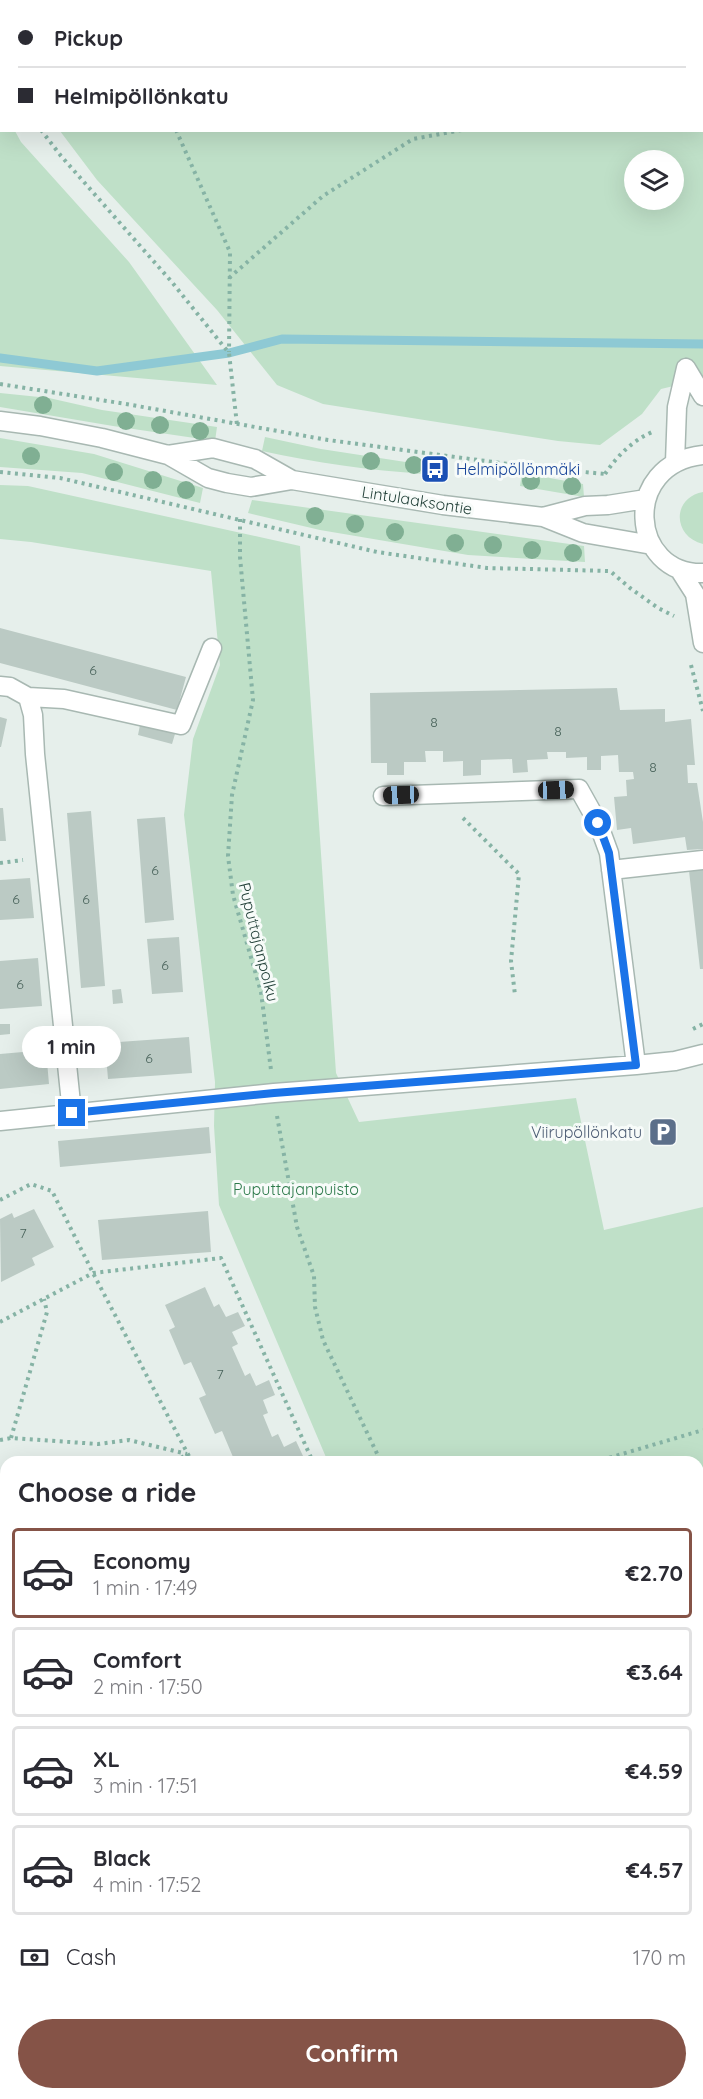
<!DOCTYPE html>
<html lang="en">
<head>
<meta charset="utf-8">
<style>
  body { margin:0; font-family:Quicksand,sans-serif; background:#f7f7f7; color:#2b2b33; height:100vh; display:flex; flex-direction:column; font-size:22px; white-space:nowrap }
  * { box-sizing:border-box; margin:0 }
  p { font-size:20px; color:#7c7c81 }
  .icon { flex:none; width:33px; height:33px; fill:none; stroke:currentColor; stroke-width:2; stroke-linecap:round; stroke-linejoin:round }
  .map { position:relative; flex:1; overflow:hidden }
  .details { position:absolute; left:0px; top:1456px; width:704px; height:644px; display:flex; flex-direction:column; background:#fff; border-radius:18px 18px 0 0; box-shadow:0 6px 24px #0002 }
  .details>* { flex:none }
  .banner { position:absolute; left:0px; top:0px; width:704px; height:132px; box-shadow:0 6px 24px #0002; display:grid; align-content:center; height:132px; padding:0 18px; background:#fff }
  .tools { position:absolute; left:624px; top:150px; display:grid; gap:12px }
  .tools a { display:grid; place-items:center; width:60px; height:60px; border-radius:50%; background:#fff; box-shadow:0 6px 24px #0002; font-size:30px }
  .end { position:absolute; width:27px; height:27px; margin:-14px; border:8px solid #1a73e8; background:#fff; box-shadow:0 0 0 3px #fff }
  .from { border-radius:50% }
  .bubble { position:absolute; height:42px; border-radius:21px; background:#fff; box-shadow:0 6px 24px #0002; font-size:20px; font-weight:800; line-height:42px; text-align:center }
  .car { position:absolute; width:18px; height:36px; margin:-18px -9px; border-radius:8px; box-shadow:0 0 4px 2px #0007; background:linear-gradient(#222 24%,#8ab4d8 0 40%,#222 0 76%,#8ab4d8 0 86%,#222 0) }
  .banner b { display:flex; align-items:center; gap:21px; height:57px; font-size:22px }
  .banner b+b { border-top:2px solid #e1e1e2 }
  .banner i { width:15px; height:15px; background:#2b2b33 }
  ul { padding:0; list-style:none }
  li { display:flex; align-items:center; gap:18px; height:90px; margin:0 12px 9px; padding:0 6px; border:3px solid #e1e1e2; border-radius:6px }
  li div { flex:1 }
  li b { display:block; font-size:22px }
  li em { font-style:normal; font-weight:800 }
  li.current { border-color:#855347 }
  li>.icon { width:54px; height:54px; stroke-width:1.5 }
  h2 { padding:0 18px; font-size:27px; line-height:72px }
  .pay { display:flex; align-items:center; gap:15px; height:66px; padding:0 18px; font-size:22px }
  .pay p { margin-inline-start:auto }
  .action { display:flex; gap:12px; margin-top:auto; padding:12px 18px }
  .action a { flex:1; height:69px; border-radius:36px; background:#855347; color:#fff; font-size:24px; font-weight:800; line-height:69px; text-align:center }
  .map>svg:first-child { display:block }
  .green { fill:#bfe0c8; fill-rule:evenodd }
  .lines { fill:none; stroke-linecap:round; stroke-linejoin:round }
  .stream { stroke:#8ec9d4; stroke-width:9 }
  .building { fill:#bbcac4 }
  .minor-casing { stroke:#a8b8b2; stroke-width:21 }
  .path { stroke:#86b3a5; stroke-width:4; stroke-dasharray:3 4.5; stroke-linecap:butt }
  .minor { stroke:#fff; stroke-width:18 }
  .tree { fill:#80af93 }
  .route { stroke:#1a73e8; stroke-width:8 }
  .labels { text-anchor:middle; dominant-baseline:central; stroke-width:6; stroke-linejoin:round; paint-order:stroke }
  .number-label { font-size:14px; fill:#4a645c }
  .transit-label { font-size:16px; fill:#164399; stroke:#f7fbf9; text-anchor:start }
  .street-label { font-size:16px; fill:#24423a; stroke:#f7fbf9 }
  .service-label { font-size:16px; fill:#4e5e75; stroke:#f7fbf9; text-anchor:end }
  .park-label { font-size:16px; fill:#2d7a4b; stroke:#f7fbf9 }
</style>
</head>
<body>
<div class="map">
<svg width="703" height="2099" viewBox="0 0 703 2099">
  <rect width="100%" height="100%" fill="#e6efeb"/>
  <path class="green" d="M 0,0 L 703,0 L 703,379 L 661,389 L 642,414 L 600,445 L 558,441 L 323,404 L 277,385 L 217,310 L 97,180 L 60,131 L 702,130 L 702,2 L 2,2 L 1,52 ZM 634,160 L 674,160 L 674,200 L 634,200 Z
    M 0,104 L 2,130 L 15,131 L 21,142 L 129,262 L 217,385 L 0,366 Z
    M 0,393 L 49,398 L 102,410 L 217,427 L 215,441 L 113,426 L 0,407 Z
    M 265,437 L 321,449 L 425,465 L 424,474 C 369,470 316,463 262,451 Z
    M 0,438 L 94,454 L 203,488 L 200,503 L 82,473 L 0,467 Z
    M 522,473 L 583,484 L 584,497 L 520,486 Z
    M 0,485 L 28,486 L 300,546 L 336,1073 L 359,1122 L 576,1098 L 604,1230 L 703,1207 L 703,2099 L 0,2099 L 0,1736 L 6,1732 L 6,2094 L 698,2094 L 698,1462 L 328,1462 L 219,1205 L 214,1126 L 215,1082 L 184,815 L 193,739 L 220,665 L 211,571 L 31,542 L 0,539 Z
    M 703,492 L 703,544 C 673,537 671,498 703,492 Z
    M 252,500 L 584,546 L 585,562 L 468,555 L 320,530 L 248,513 Z"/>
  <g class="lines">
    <path class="stream" d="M 0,358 L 97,371 L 229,353 L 282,339 L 703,344
      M 698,1524 L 703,1522
      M 16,2099 L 17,2094"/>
  </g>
  <path class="building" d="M 0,628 L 186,677 L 177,710 L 0,663 Z
    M 617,688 L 620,710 L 665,709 L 665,722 L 691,719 L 695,765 L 687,765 L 688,783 L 697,783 L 703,822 L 703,849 L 687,850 L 685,837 L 633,844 L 631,828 L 617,830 L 614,797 L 627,796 L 626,780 L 634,779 L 633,772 L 619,772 L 618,755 L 601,756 L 601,770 L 587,770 L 587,757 L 566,758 L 566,752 L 547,752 L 548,759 L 527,760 L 528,772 L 513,773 L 512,759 L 481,760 L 481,775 L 463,776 L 463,761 L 443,762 L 443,751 L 425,751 L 426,762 L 404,762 L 404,775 L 387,775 L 387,763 L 371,763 L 370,693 Z
    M 0,717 L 7,719 L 1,747 L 0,747 Z
    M 140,725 L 175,734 L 172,744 L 138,735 Z
    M 0,808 L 3,808 L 6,841 L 0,841 Z
    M 91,811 L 105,986 L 81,988 L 67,813 Z
    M 165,817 L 174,920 L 145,923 L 137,819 Z
    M 703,869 L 703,969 L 700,969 L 689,871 Z
    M 30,878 L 34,918 L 0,920 L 0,880 Z
    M 179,937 L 183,992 L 152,994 L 147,939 Z
    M 38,958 L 42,1006 L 0,1009 L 0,961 Z
    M 121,989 L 123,1003 L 113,1004 L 112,990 Z
    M 0,1024 L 10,1024 L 10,1034 L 0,1035 Z
    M 189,1037 L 192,1073 L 108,1079 L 105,1043 Z
    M 46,1050 L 49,1084 L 0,1089 L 0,1054 Z
    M 209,1127 L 211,1153 L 60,1167 L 58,1141 Z
    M 34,1209 L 54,1247 L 32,1258 L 35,1265 L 1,1282 L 0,1219 L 12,1213 L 14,1218 Z
    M 208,1211 L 211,1252 L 102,1260 L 98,1220 Z
    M 205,1287 L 214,1307 L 219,1304 L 226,1317 L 238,1312 L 245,1326 L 232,1332 L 238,1344 L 232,1347 L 245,1376 L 250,1373 L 256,1386 L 269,1380 L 275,1395 L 263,1400 L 268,1413 L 263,1415 L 272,1437 L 278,1434 L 284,1447 L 296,1441 L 303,1456 L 291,1462 L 228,1462 L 227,1460 L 233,1457 L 222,1431 L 215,1434 L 199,1398 L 206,1395 L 191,1362 L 184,1365 L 169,1330 L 175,1327 L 165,1305 Z"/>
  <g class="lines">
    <g class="minor-casing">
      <path id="minor" d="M 686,368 L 703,396
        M 0,421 L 40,426 L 102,438 L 168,455 L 208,478 L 227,483 L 251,487 L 292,480
        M 168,455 L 213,448 L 255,459 L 292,480 L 443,505 L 543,517 L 583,533 L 652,545
        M 703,455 C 620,464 630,575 703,573
        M 675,462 L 677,407 L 686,368
        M 543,517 L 585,506 L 608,505 L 646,499
        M 679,569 L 695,594 L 703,643
        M 0,686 L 10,687 L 28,697 L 33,715 L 35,754 L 72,1113
        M 28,697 L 64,699 L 181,725 L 212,648
        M 383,796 L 579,789 L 598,823 L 609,853 L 636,1065
        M 611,870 L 703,860
        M 0,1121 L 274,1093 L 636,1065 L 675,1061 L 703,1054"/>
    </g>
    <path class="path" d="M 72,0 L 74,2
      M 196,2 L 198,0
      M 612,2 L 613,0
      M 0,77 L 2,79
      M 41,130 L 61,156 L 171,281 L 229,353 L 237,425
      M 176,130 L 230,252 L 229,352
      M 229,278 L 323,196 L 413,139 L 462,130
      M 0,384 L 126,404 L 328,440 L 523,466 L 605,474
      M 0,472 L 60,478 L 377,552 L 487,568 L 610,571 L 630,588 L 658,608 L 674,616
      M 605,474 C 617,456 632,441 652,432
      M 240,519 L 240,557 L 253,700 L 232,795 L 228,856 L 233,895 L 261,992 L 271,1070
      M 691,665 L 703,711
      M 463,818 L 519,874 L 511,961 L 515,995
      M 0,863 L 23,860
      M 693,1029 L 703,1024
      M 277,1116 L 297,1227 L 314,1276 L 315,1307 L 323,1340 L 381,1462
      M 0,1200 L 31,1184 L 52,1191 L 93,1273 L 192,1462
      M 0,1322 L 93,1273 L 221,1258 L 313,1462
      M 11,1438 L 47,1312 L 44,1299
      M 0,1440 L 11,1438 L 98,1444 L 129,1440 L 187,1454
      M 175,1462 L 187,1454
      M 595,1462 L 703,1430
      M 0,1584 L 6,1580
      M 0,1654 L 6,1663
      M 698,1693 L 703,1689
      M 0,1720 L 6,1716
      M 0,1773 L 6,1769
      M 698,1924 L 703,1940
      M 698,1957 L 703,1940
      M 698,1989 L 703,1991
      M 530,2094 L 557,2099
      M 333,2099 L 335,2094
      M 406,2099 L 444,2094
      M 613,2099 L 618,2094"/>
    <use href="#minor" class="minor"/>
  </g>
  <g class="tree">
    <circle cx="43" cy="405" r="9"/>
    <circle cx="126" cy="421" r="9"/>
    <circle cx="160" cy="425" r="9"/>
    <circle cx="200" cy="431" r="9"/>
    <circle cx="31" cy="456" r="9"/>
    <circle cx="371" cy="461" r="9"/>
    <circle cx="414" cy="465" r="9"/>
    <circle cx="114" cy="472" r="9"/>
    <circle cx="153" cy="480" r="9"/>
    <circle cx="531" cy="481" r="9"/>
    <circle cx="572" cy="486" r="9"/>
    <circle cx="186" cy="490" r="9"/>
    <circle cx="315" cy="516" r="9"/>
    <circle cx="355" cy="524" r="9"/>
    <circle cx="395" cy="532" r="9"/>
    <circle cx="455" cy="543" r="9"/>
    <circle cx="493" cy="545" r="9"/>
    <circle cx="532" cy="550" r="9"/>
    <circle cx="573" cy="553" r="9"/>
  </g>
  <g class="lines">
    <path class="route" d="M 72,1113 L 274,1093 L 636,1065 L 609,853 L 598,823"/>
  </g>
  <defs>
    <g id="bus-square" transform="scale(1.5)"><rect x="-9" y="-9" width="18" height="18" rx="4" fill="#1a4fb4" stroke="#f7fbf9"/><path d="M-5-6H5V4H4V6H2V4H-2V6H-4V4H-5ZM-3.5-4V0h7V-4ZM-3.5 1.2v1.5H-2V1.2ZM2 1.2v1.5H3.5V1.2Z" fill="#fff"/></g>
    <g id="parking-square" transform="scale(1.5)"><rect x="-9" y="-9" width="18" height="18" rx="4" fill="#5c6f8a" stroke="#f7fbf9"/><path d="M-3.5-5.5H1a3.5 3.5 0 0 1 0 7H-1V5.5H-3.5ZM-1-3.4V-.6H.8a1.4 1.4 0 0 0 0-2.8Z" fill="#fff"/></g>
  </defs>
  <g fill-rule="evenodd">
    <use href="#bus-square" x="435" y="469"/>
    <use href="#parking-square" x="663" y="1132"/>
  </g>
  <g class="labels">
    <g class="number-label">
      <text x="93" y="670">6</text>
      <text x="434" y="722">8</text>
      <text x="558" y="731">8</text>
      <text x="653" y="767">8</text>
      <text x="155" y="870">6</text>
      <text x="16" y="899">6</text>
      <text x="86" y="899">6</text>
      <text x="165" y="965">6</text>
      <text x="20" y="984">6</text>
      <text x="149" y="1058">6</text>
      <text x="23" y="1233">7</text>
      <text x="220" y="1374">7</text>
    </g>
    <g class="transit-label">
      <text x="456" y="469">Helmipöllönmäki</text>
    </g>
    <g class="street-label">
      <text transform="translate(417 500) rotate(9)">Lintulaaksontie</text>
      <text transform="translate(259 942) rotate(76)">Puputtajanpolku</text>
    </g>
    <g class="service-label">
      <text x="642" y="1132">Viirupöllönkatu</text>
    </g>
    <g class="park-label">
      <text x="296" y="1189">Puputtajanpuisto</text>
    </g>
  </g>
</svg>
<div class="tools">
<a><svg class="icon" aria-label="layers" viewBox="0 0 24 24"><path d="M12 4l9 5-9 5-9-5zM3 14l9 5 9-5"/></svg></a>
</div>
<i class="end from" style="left:598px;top:823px"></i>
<i class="end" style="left:72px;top:1113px"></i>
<div class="bubble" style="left:22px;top:1026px;width:99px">1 min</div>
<i class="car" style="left:556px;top:790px;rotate:88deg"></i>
<i class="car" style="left:401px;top:795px;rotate:268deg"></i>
<div class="banner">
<b><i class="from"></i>Pickup</b>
<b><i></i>Helmipöllönkatu</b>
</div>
<section class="details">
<h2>Choose a ride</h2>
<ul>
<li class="current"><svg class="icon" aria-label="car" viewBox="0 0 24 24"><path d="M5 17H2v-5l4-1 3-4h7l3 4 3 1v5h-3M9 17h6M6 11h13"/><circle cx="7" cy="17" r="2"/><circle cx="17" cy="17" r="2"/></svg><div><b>Economy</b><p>1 min · 17:49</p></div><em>€2.70</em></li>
<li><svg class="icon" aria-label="car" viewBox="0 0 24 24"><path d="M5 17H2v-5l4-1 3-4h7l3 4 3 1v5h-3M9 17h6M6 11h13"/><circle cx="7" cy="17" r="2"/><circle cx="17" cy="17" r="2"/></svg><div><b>Comfort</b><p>2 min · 17:50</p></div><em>€3.64</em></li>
<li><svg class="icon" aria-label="car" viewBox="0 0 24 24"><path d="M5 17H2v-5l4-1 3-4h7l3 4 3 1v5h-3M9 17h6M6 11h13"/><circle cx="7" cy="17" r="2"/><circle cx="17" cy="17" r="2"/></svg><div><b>XL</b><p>3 min · 17:51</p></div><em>€4.59</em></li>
<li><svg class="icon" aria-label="car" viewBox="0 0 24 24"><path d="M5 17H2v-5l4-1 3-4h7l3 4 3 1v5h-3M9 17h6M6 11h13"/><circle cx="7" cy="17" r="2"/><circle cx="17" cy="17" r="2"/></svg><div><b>Black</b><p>4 min · 17:52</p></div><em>€4.57</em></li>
</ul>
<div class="pay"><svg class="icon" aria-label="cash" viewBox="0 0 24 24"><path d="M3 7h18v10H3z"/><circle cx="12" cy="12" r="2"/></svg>Cash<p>170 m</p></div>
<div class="action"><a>Confirm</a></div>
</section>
</div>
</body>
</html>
